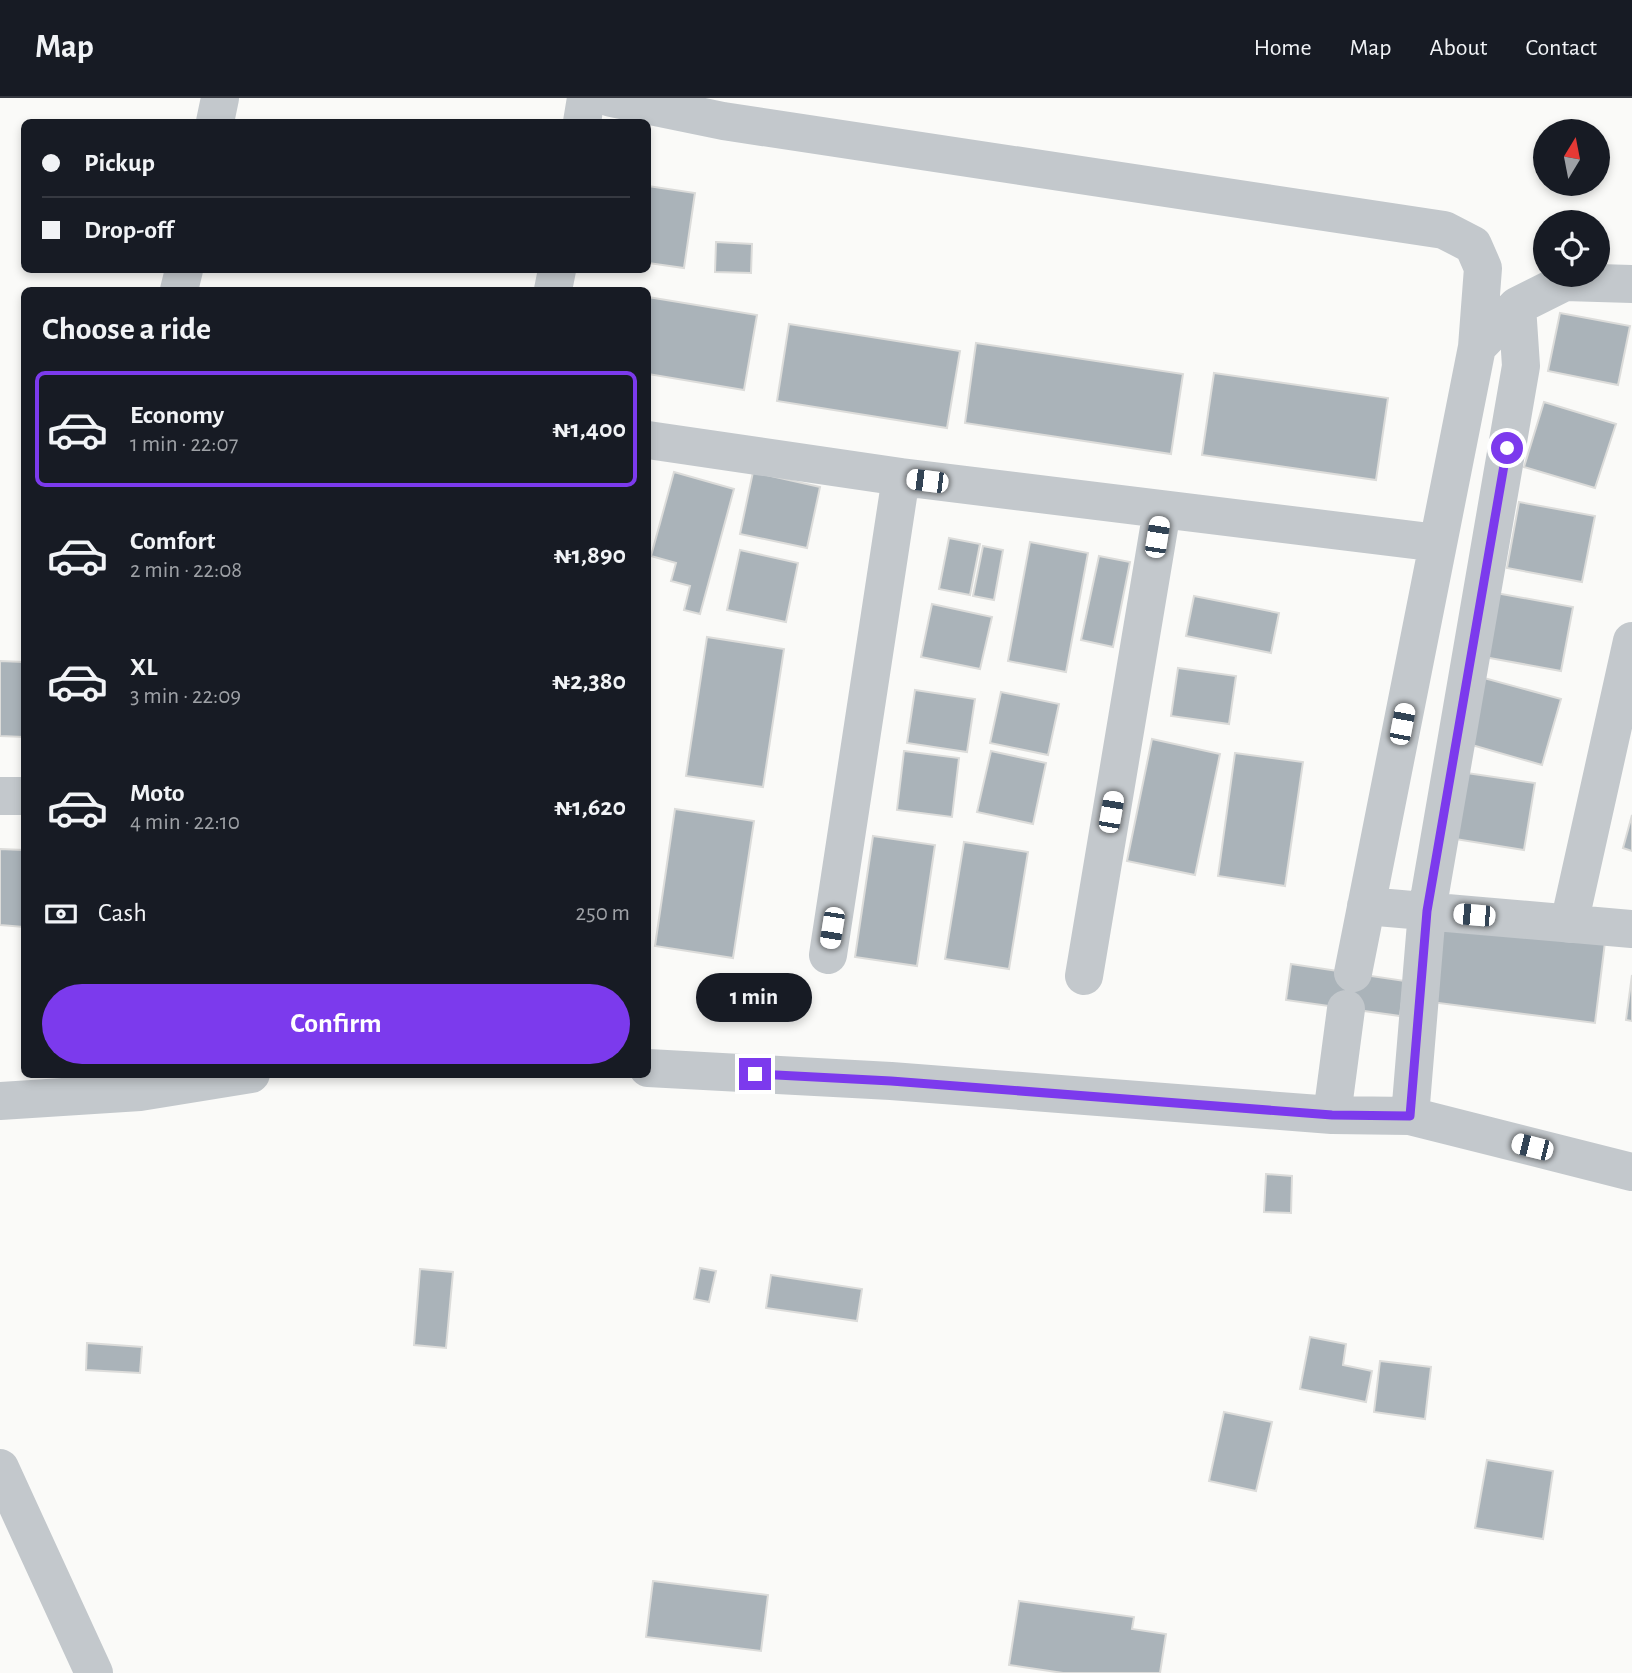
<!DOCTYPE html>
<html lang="en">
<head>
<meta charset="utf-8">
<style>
  body { margin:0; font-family:"Alegreya Sans",sans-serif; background:#20242c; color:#f1f3f6; height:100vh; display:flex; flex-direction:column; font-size:26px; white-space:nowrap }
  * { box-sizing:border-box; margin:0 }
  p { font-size:23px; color:#9ea1a6 }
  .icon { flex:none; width:38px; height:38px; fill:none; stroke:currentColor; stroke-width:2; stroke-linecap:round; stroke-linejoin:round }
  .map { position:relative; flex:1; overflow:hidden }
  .sheet { position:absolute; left:21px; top:189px; width:630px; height:791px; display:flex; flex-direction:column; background:#171b24; border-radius:10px; box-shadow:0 4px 10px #0003 }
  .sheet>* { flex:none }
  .top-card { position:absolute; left:21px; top:21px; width:630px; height:154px; border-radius:10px; box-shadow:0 4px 10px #0003; display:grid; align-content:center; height:154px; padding:0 21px; background:#171b24 }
  .needle { width:46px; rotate:10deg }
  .controls { position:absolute; left:1533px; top:21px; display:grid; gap:14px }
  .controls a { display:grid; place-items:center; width:77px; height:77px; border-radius:50%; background:#171b24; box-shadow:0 4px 10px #0003; font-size:35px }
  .end { position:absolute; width:32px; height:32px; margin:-16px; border:9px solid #7c3aed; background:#fff; box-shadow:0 0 0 4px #fff }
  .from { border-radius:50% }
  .bubble { position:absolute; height:49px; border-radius:24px; background:#171b24; box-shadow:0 4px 10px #0003; font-size:23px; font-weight:700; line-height:49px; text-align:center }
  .car { position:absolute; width:21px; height:42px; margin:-21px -10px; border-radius:9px; box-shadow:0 0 5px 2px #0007; background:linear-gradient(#fff 24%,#345 0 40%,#fff 0 76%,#345 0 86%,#fff 0) }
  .top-card b { display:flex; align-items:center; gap:24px; height:66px; font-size:26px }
  .top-card b+b { border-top:2px solid #363941 }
  .top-card i { width:18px; height:18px; background:#f1f3f6 }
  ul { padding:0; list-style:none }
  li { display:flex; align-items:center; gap:21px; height:116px; margin:0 14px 10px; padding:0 7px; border:4px solid transparent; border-radius:10px }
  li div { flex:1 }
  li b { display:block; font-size:26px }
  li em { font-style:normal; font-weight:700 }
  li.on { border-color:#7c3aed }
  li>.icon { width:63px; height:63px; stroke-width:1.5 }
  h2 { padding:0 21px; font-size:32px; line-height:84px }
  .pay { display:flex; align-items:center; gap:18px; height:77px; padding:0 21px; font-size:26px }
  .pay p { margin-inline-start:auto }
  .primary-button { display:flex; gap:14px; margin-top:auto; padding:14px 21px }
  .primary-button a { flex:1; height:80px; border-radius:42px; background:#7c3aed; color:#fff; font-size:28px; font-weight:700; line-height:80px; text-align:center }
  header { display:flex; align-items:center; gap:42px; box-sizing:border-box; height:98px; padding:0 35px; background:#171b24; border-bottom:2px solid #363941 }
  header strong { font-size:33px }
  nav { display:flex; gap:38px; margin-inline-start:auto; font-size:24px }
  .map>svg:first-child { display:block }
  .building { fill:#aab3b9; stroke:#dcdcda; stroke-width:2 }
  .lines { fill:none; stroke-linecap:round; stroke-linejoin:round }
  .minor { stroke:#c3c8cc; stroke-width:38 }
  .route { stroke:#7c3aed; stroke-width:9 }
</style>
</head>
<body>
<header>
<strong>Map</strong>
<nav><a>Home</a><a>Map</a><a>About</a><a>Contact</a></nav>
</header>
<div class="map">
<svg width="1632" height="1575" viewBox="0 0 1632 1575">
  <rect width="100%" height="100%" fill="#fafaf8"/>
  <path class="building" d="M 648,88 L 695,95 L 684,170 L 648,165 Z
    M 716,144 L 752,146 L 751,175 L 715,174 Z
    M 648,199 L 757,217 L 744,292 L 648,276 Z
    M 1560,215 L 1630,228 L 1618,287 L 1548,273 Z
    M 789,226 L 960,253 L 947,330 L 777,303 Z
    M 976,245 L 1183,276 L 1171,356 L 965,325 Z
    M 1214,275 L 1388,300 L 1376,382 L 1202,357 Z
    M 1544,304 L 1616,326 L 1595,390 L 1524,369 Z
    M 674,374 L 734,391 L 700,516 L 684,512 L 690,488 L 671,483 L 676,465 L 651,458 Z
    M 753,374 L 820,389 L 807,450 L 740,436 Z
    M 1519,404 L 1595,418 L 1582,484 L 1507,470 Z
    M 949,440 L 980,446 L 970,497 L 939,491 Z
    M 1030,444 L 1088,455 L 1066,574 L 1008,563 Z
    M 983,448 L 1003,452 L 994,502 L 973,498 Z
    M 740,452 L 798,465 L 786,524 L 727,512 Z
    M 1099,458 L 1130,464 L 1113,549 L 1081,542 Z
    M 1496,495 L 1573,509 L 1561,573 L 1484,559 Z
    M 1194,498 L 1279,515 L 1271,555 L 1186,538 Z
    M 932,506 L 992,519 L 980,571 L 921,559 Z
    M 707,539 L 784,551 L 763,689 L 686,678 Z
    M 0,563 L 24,564 L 24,639 L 0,638 Z
    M 1178,570 L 1236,578 L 1229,626 L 1171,618 Z
    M 1484,580 L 1561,601 L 1542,667 L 1465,645 Z
    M 915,592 L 975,601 L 967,654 L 907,645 Z
    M 1001,594 L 1059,606 L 1048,657 L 990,645 Z
    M 1152,641 L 1220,656 L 1195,777 L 1127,763 Z
    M 904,653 L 959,660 L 952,719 L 897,712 Z
    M 991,653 L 1046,665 L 1033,726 L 977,714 Z
    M 1235,655 L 1303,664 L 1285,788 L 1218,778 Z
    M 1460,674 L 1535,685 L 1524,752 L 1449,740 Z
    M 675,711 L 754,723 L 733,860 L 655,848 Z
    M 1632,717 L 1632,753 L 1623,750 Z
    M 873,738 L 935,747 L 917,868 L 855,859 Z
    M 964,744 L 1028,754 L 1009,871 L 945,861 Z
    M 0,751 L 24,752 L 24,829 L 0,827 Z
    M 1434,822 L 1605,844 L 1595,925 L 1423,903 Z
    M 1291,866 L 1405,883 L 1400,918 L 1286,902 Z
    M 1632,877 L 1632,923 L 1626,922 Z
    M 1266,1076 L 1292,1078 L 1291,1115 L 1264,1114 Z
    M 700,1170 L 716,1173 L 709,1204 L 694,1201 Z
    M 420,1171 L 453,1174 L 446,1250 L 414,1247 Z
    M 771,1177 L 862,1191 L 857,1223 L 766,1210 Z
    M 1310,1239 L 1346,1246 L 1343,1267 L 1372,1273 L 1366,1304 L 1300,1291 Z
    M 87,1245 L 142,1249 L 140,1275 L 86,1272 Z
    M 1380,1263 L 1431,1269 L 1425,1321 L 1374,1314 Z
    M 1224,1314 L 1272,1324 L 1256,1393 L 1209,1383 Z
    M 1487,1362 L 1553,1373 L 1543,1441 L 1475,1430 Z
    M 653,1483 L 768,1497 L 761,1553 L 646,1539 Z
    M 1019,1503 L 1134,1519 L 1132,1531 L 1166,1536 L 1160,1575 L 1063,1575 L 1009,1567 Z"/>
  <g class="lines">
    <path class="minor" d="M 611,0 L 723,23 L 1444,132 L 1473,147 L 1483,170 L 1477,249
      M 215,24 L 220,0
      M 582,24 L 586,0
      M 179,192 L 184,172
      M 553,192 L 557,172
      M 648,342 L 901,379 L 1438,445
      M 0,698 L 24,698
      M 1366,808 L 1632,831
      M 1569,826 L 1632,543
      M 828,857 L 901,379
      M 1353,875 L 1477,249 L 1517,208 L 1565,184 L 1632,186
      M 1084,878 L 1162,412
      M 648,970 L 891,983 L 1332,1017 L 1410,1018 L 1632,1074
      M 0,1003 L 140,994 L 251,976
      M 1332,1017 L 1346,911
      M 1410,1018 L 1427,813 L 1521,268 L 1517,208
      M 0,1370 L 94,1575"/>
  </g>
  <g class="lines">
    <path class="route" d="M 755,976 L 891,983 L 1332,1017 L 1410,1018 L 1427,813 L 1507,350"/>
  </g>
</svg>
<div class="controls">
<a><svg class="needle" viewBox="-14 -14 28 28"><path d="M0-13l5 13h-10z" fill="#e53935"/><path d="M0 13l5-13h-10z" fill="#9ea1a6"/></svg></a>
<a><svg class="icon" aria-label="locate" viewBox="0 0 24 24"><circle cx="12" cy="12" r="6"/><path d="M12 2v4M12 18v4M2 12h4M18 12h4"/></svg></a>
</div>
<i class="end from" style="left:1507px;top:350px"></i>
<i class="end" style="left:755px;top:976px"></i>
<div class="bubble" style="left:696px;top:875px;width:116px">1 min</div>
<i class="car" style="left:927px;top:383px;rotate:277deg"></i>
<i class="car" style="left:1157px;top:439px;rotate:9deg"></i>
<i class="car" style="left:1402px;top:626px;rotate:11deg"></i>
<i class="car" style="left:1111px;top:714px;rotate:10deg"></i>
<i class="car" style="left:1474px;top:817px;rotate:275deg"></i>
<i class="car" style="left:832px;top:830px;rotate:189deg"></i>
<i class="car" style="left:1532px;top:1049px;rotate:284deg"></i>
<div class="top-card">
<b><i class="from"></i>Pickup</b>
<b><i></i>Drop-off</b>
</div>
<section class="sheet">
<h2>Choose a ride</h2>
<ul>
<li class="on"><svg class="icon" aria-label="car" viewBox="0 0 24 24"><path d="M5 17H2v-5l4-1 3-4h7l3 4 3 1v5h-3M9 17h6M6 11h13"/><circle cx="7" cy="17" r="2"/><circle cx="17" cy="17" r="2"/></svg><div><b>Economy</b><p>1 min · 22:07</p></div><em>₦1,400</em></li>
<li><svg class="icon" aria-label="car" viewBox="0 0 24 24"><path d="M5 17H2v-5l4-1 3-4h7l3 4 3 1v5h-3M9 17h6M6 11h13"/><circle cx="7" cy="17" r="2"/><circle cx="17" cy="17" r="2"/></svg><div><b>Comfort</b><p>2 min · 22:08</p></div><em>₦1,890</em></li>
<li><svg class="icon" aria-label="car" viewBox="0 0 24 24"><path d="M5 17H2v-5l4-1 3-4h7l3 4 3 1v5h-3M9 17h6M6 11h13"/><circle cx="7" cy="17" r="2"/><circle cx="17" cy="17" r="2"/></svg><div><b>XL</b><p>3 min · 22:09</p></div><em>₦2,380</em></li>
<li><svg class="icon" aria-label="car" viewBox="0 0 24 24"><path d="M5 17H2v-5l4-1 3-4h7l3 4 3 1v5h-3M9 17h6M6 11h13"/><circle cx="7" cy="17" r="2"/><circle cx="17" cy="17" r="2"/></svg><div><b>Moto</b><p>4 min · 22:10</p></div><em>₦1,620</em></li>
</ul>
<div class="pay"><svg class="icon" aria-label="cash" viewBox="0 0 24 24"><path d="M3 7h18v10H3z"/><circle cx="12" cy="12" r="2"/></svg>Cash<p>250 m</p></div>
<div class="primary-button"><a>Confirm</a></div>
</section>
</div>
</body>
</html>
